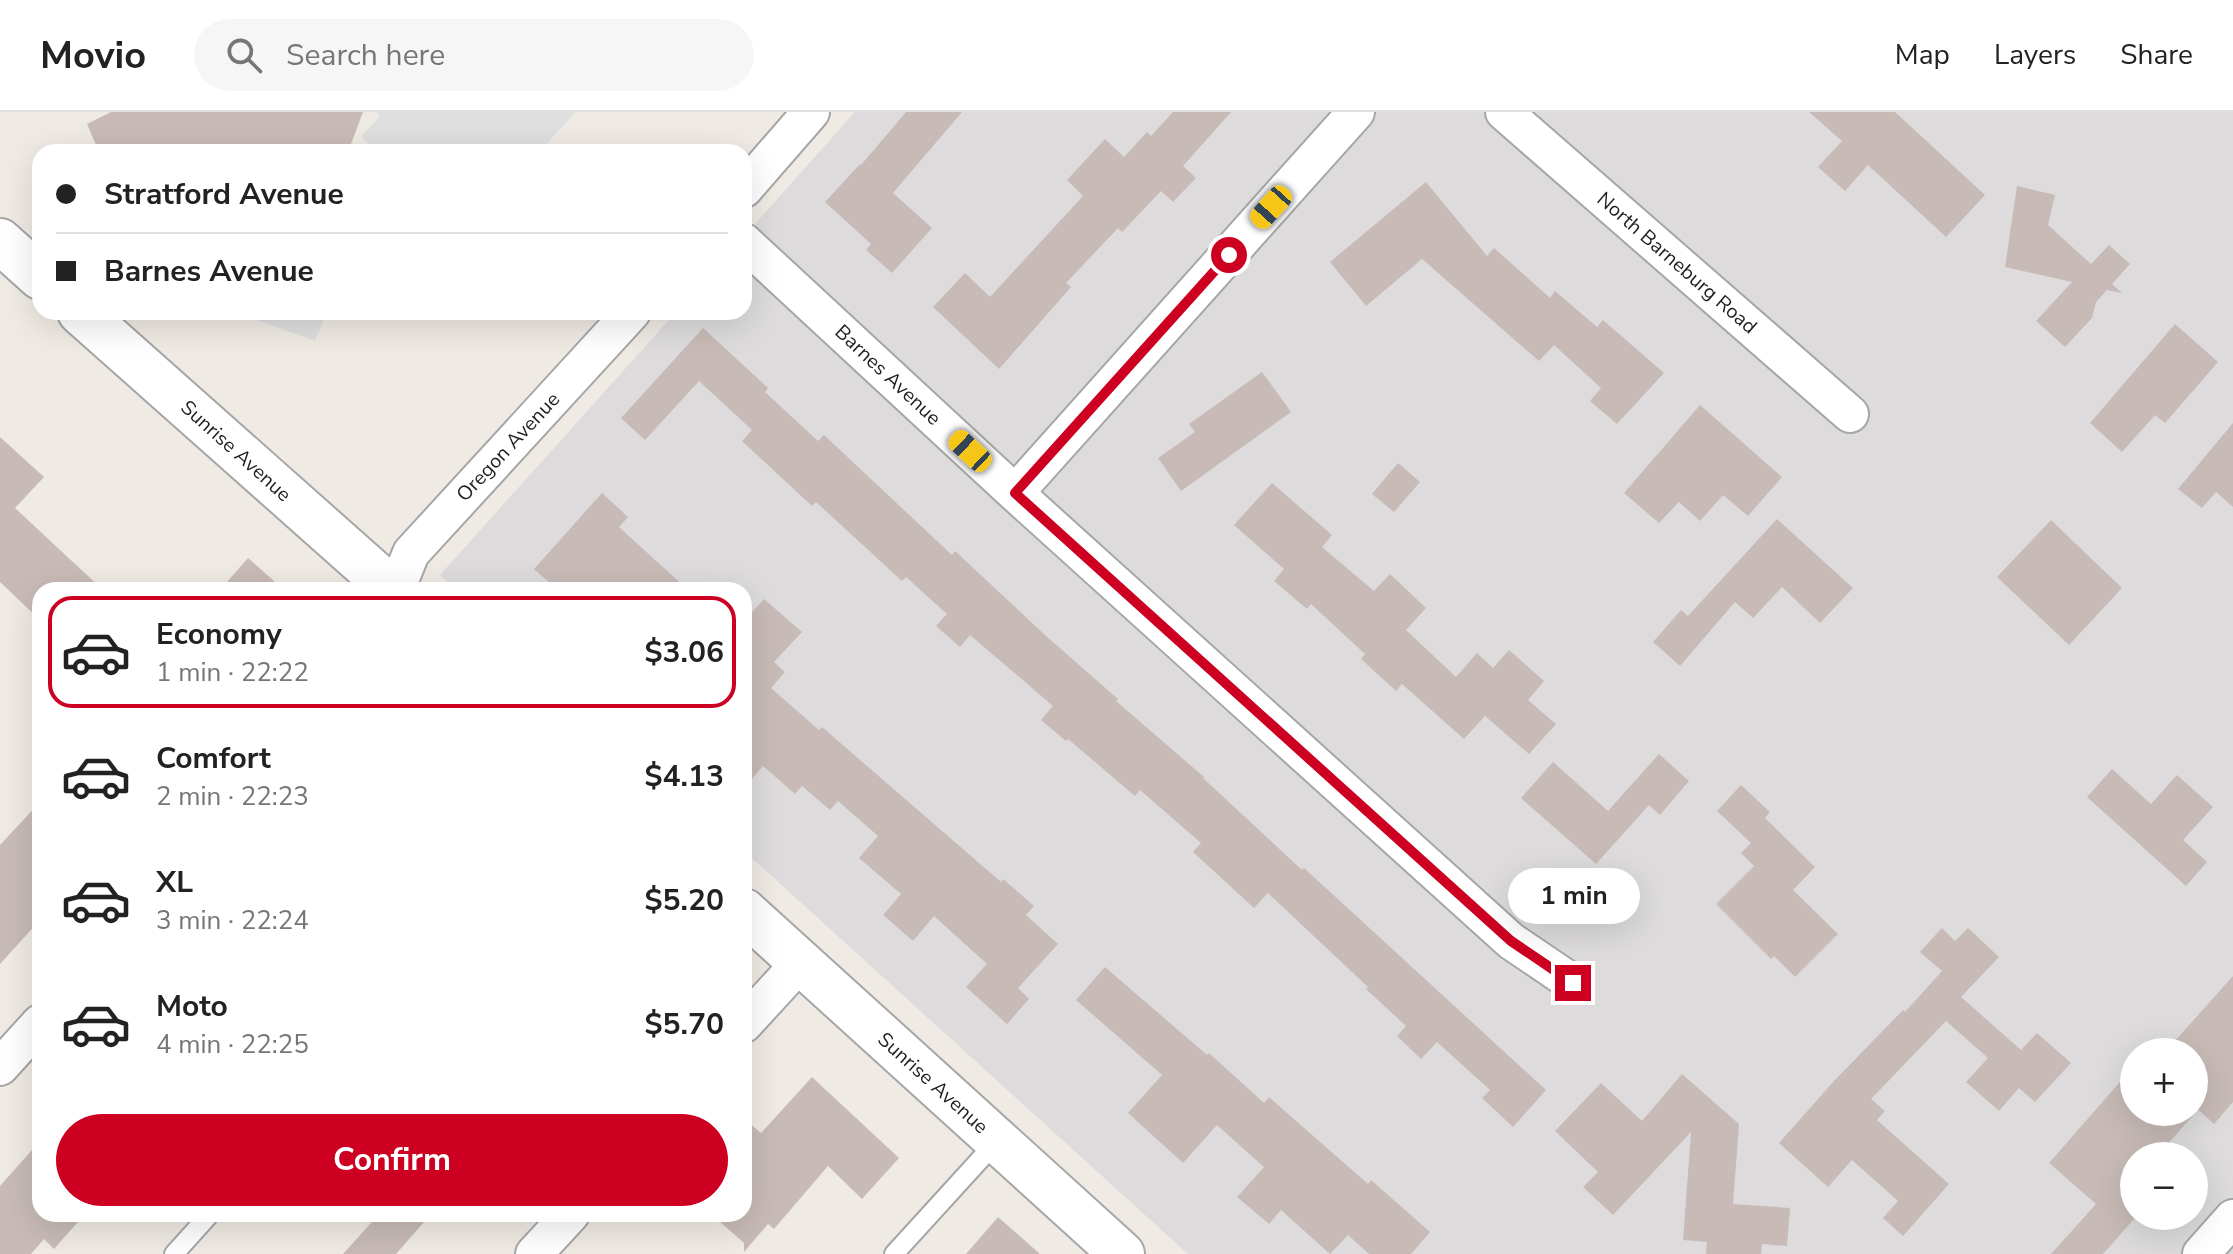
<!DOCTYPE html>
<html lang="en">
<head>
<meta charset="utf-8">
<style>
  body { margin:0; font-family:"Nunito Sans",sans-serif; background:#f6f6f6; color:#222; height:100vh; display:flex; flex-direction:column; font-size:30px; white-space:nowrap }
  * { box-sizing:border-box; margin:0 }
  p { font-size:26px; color:#767676 }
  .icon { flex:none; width:44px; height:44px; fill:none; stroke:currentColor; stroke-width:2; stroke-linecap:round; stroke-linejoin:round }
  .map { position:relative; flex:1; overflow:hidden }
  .side { position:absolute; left:32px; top:470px; width:720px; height:640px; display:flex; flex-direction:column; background:#fff; border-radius:24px; box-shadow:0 8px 32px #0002 }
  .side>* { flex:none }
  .guide { position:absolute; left:32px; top:32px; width:720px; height:176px; border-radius:24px; box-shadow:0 8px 32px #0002; display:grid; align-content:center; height:176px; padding:0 24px; background:#fff }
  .fabs { position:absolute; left:2120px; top:926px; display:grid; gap:16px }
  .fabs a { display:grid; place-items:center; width:88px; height:88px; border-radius:50%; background:#fff; box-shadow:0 8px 32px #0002; font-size:40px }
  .end { position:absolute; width:36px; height:36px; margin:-18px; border:10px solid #cd0022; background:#fff; box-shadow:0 0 0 4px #fff }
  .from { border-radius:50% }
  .bubble { position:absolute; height:56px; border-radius:28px; background:#fff; box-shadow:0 8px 32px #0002; font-size:26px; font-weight:700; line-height:56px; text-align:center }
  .car { position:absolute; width:24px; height:48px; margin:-24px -12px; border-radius:10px; box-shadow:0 0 6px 2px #0007; background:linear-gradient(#f5c518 24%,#345 0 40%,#f5c518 0 76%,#345 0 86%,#f5c518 0) }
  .guide b { display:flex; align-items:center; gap:28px; height:76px; font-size:30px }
  .guide b+b { border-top:2px solid #e0e0e0 }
  .guide i { width:20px; height:20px; background:#222 }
  ul { padding:14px 0 0; list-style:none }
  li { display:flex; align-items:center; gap:24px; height:112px; margin:0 16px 12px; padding:0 8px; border:4px solid transparent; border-radius:24px }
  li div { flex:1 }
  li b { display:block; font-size:30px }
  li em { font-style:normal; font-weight:700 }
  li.on { border-color:#cd0022 }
  li>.icon { width:72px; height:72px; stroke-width:1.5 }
  .button { display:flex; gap:16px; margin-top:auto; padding:16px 24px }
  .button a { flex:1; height:92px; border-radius:48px; background:#cd0022; color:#fff; font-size:32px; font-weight:700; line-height:92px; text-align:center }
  header { display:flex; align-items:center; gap:48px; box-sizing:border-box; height:112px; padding:0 40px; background:#fff; border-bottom:2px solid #e0e0e0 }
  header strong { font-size:38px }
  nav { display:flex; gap:44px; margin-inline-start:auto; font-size:28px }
  .search { width:560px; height:72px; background:#f6f6f6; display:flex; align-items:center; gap:20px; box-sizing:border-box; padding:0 28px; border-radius:44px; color:#767676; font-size:30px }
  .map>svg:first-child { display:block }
  .residential { fill:#dddbdc; fill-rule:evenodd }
  .parking { fill:#dfdfdf }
  .building { fill:#c8bbb7 }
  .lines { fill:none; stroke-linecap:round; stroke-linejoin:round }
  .service-casing { stroke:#a6a6a6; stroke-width:22 }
  .minor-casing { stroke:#a6a6a6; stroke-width:40 }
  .tertiary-casing { stroke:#a6a6a6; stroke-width:48 }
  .service { stroke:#fff; stroke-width:18 }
  .minor { stroke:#fff; stroke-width:36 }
  .tertiary { stroke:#fff; stroke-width:44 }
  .route { stroke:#cd0022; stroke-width:10 }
  .labels { text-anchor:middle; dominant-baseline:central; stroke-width:6; stroke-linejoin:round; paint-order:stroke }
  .street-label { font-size:20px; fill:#1f1f1f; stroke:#fff }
</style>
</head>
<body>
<header>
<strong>Movio</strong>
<div class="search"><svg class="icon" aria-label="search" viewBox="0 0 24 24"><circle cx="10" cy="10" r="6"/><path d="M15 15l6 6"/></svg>Search here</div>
<nav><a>Map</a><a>Layers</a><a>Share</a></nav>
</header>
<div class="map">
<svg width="2233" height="1142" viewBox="0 0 2233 1142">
  <rect width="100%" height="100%" fill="#f0eae4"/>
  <path class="residential" d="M 855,0 L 2233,0 L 2233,1142 L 1188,1142 L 744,739 L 744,478 L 456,478 L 440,463 L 676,200 L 744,200 L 744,124 ZM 2134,940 L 2194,940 L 2194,1000 L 2134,1000 ZM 2134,1044 L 2194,1044 L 2194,1104 L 2134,1104 Z"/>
  <path class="parking" d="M 377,0 L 576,0 L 539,40 L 378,40 L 361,25 L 380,4 Z
    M 235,200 L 327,200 L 315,229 Z"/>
  <path class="building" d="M 111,0 L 363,0 L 348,40 L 99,40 L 87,12 Z
    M 906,0 L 962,0 L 893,81 L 932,116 L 892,161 L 866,138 L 871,132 L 825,90 L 860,52 L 861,53 Z
    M 1173,0 L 1231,0 L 1183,54 L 1196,66 L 1173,90 L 1161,79 L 1122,120 L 1118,116 L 1066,171 L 1071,175 L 999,257 L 933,195 L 965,161 L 990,185 L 1083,84 L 1067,68 L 1105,27 L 1124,45 L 1147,20 L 1151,24 Z
    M 1809,0 L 1895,0 L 1985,83 L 1946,125 L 1868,53 L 1845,79 L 1818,55 L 1842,29 Z
    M 1426,70 L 1487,144 L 1494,136 L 1550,186 L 1555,179 L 1597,215 L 1603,208 L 1664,261 L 1617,312 L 1590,289 L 1601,276 L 1554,233 L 1539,249 L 1422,147 L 1366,194 L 1330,150 Z
    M 2017,74 L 2055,83 L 2048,113 L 2091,152 L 2109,133 L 2130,152 L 2112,172 L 2122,181 L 2107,178 L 2096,190 L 2092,206 L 2065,235 L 2036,209 L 2072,170 L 2005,155 Z
    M 2175,212 L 2218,250 L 2165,311 L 2155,303 L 2122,340 L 2090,311 Z
    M 703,216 L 768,276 L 765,280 L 818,329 L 824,323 L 952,443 L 955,439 L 1046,524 L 1118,587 L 1116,589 L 1204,665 L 1203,666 L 1302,758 L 1304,756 L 1546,978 L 1513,1015 L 1482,986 L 1490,978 L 1437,930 L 1421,947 L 1397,924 L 1406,914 L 1366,877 L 1368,875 L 1268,781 L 1254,796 L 1193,740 L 1201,731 L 1140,678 L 1135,684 L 1068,627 L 1066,629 L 1041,608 L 1053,594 L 970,523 L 960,535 L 936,514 L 947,502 L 906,465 L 902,469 L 816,390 L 812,394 L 742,329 L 752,318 L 699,269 L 645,328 L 621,306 Z
    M 1262,260 L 1291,300 L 1181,379 L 1158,346 L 1195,320 L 1189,312 Z
    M 1700,293 L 1782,365 L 1748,404 L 1723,383 L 1700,409 L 1679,390 L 1659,411 L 1624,381 Z
    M 2233,311 L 2233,395 L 2216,380 L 2202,396 L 2178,377 Z
    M 0,325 L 44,365 L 15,396 L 103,478 L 40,478 L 40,508 L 0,470 Z
    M 1398,351 L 1420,370 L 1394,400 L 1372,382 Z
    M 1272,371 L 1332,423 L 1322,435 L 1374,479 L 1390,462 L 1426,496 L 1406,518 L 1456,565 L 1477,541 L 1493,556 L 1509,538 L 1544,569 L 1528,588 L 1556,612 L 1529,642 L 1485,604 L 1464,627 L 1402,572 L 1396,579 L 1361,547 L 1365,542 L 1311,492 L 1307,497 L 1274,469 L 1284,457 L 1234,413 Z
    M 602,381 L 628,405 L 619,415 L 688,478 L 558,478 L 534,457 Z
    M 1777,407 L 1853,476 L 1820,511 L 1782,475 L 1753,506 L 1735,490 L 1680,554 L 1653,530 L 1681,498 L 1688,504 Z
    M 2051,408 L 2122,476 L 2069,533 L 1997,465 Z
    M 248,446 L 284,478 L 220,478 Z
    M 764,487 L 802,520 L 774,550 L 785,560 L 771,576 L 819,618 L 822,615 L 1001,770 L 1003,767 L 1034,794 L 1026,803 L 1058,832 L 1018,876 L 1029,887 L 1007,912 L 966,875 L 987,852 L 934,804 L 913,829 L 883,803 L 901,782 L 859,746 L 878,724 L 838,689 L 830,698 L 802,674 L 795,682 L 763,654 L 744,676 L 744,509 Z
    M 1659,642 L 1689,669 L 1660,703 L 1649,693 L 1596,752 L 1521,686 L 1553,650 L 1608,699 Z
    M 2112,657 L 2151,692 L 2177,663 L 2213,695 L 2183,728 L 2207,750 L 2186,774 L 2087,685 Z
    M 1741,673 L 1770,700 L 1765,706 L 1815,755 L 1793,778 L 1838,822 L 1795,865 L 1774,844 L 1771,847 L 1716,792 L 1754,754 L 1741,741 L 1751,731 L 1717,699 Z
    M 40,690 L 40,808 L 0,852 L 0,733 Z
    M 1942,816 L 1955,829 L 1968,816 L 1999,845 L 1961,885 L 2021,938 L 2037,921 L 2071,951 L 2035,990 L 2019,976 L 1999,999 L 1966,970 L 1988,946 L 1946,909 L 1871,987 L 1885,999 L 1877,1008 L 1949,1072 L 1903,1124 L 1883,1106 L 1898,1089 L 1852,1048 L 1828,1075 L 1779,1031 L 1834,969 L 1903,898 L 1905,900 L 1942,859 L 1920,840 Z
    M 1105,855 L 1207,943 L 1209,941 L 1264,991 L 1269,985 L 1368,1072 L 1371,1068 L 1430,1120 L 1411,1142 L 1369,1142 L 1348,1123 L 1330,1142 L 1281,1098 L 1269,1112 L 1237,1085 L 1264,1055 L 1217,1013 L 1183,1051 L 1128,1001 L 1162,963 L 1076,888 Z
    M 2233,864 L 2233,990 L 2214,1012 L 2194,994 L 2194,940 L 2165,940 Z
    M 2134,954 L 2134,1000 L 2196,1000 L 2157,1044 L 2134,1044 L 2134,1107 L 2103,1142 L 2051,1142 L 2096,1092 L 2049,1051 Z
    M 1682,962 L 1739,1012 L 1733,1092 L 1790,1096 L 1787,1134 L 1762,1132 L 1761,1142 L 1706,1142 L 1707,1130 L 1683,1128 L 1691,1020 L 1613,1103 L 1583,1075 L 1598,1060 L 1555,1019 L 1601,971 L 1642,1009 Z
    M 812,965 L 899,1046 L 862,1087 L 828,1054 L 774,1117 L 768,1112 L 744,1140 L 744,1131 L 711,1102 L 744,1102 L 744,1007 L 761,1021 Z
    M 40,1029 L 40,1102 L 85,1102 L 54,1137 L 44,1127 L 31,1142 L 0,1142 L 0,1074 Z
    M 379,1102 L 431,1102 L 396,1142 L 343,1142 Z
    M 998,1105 L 1040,1142 L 966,1142 Z"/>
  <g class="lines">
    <g class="service-casing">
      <path id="service" d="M 174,1142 L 210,1102
        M 894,1142 L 997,1029"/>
    </g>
    <g class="minor-casing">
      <path id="minor" d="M 1504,0 L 1850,302
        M 744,77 L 811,0
        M 744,130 L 1015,381 L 1511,829 L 1573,871
        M 1015,381 L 1356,0
        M 396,478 L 411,441 L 632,200
        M 744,912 L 800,851
        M 0,955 L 40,911
        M 534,1142 L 571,1102
        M 2201,1142 L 2233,1106"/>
    </g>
    <g class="tertiary-casing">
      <path id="tertiary" d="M 0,129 L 40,165
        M 80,200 L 393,478
        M 744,799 L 1122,1142"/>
    </g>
    <use href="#service" class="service"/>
    <use href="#minor" class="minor"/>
    <use href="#tertiary" class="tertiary"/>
  </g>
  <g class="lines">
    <path class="route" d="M 1229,143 L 1015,381 L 1511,829 L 1573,871"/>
  </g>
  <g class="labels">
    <g class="street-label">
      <text transform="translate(1677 151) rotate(41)">North Barneburg Road</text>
      <text transform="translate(888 263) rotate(43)">Barnes Avenue</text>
      <text transform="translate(508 335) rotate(-47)">Oregon Avenue</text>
      <text transform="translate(236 339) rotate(42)">Sunrise Avenue</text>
      <text transform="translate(933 971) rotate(42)">Sunrise Avenue</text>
    </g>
  </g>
</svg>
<div class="fabs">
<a>+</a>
<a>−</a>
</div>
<i class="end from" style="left:1229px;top:143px"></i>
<i class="end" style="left:1573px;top:871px"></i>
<div class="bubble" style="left:1508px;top:756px;width:132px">1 min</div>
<i class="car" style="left:1271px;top:95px;rotate:222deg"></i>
<i class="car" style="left:970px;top:339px;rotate:313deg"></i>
<div class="guide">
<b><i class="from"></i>Stratford Avenue</b>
<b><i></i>Barnes Avenue</b>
</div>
<section class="side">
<ul>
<li class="on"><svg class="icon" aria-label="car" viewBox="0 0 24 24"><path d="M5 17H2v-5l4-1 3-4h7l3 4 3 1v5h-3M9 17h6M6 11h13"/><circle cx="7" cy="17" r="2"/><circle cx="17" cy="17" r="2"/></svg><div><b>Economy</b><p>1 min · 22:22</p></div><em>$3.06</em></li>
<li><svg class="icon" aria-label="car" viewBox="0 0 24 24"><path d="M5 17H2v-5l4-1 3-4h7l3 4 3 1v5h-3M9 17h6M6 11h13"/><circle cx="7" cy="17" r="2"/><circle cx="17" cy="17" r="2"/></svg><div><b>Comfort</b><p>2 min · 22:23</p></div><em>$4.13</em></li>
<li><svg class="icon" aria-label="car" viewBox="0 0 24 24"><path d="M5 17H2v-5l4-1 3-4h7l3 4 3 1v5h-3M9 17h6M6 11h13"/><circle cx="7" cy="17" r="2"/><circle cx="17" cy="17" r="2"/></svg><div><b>XL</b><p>3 min · 22:24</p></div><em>$5.20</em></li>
<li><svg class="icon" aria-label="car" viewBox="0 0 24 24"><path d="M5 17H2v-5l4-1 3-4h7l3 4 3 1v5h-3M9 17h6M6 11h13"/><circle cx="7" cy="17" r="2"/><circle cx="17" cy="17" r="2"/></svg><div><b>Moto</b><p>4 min · 22:25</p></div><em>$5.70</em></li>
</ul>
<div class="button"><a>Confirm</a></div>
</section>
</div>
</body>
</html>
